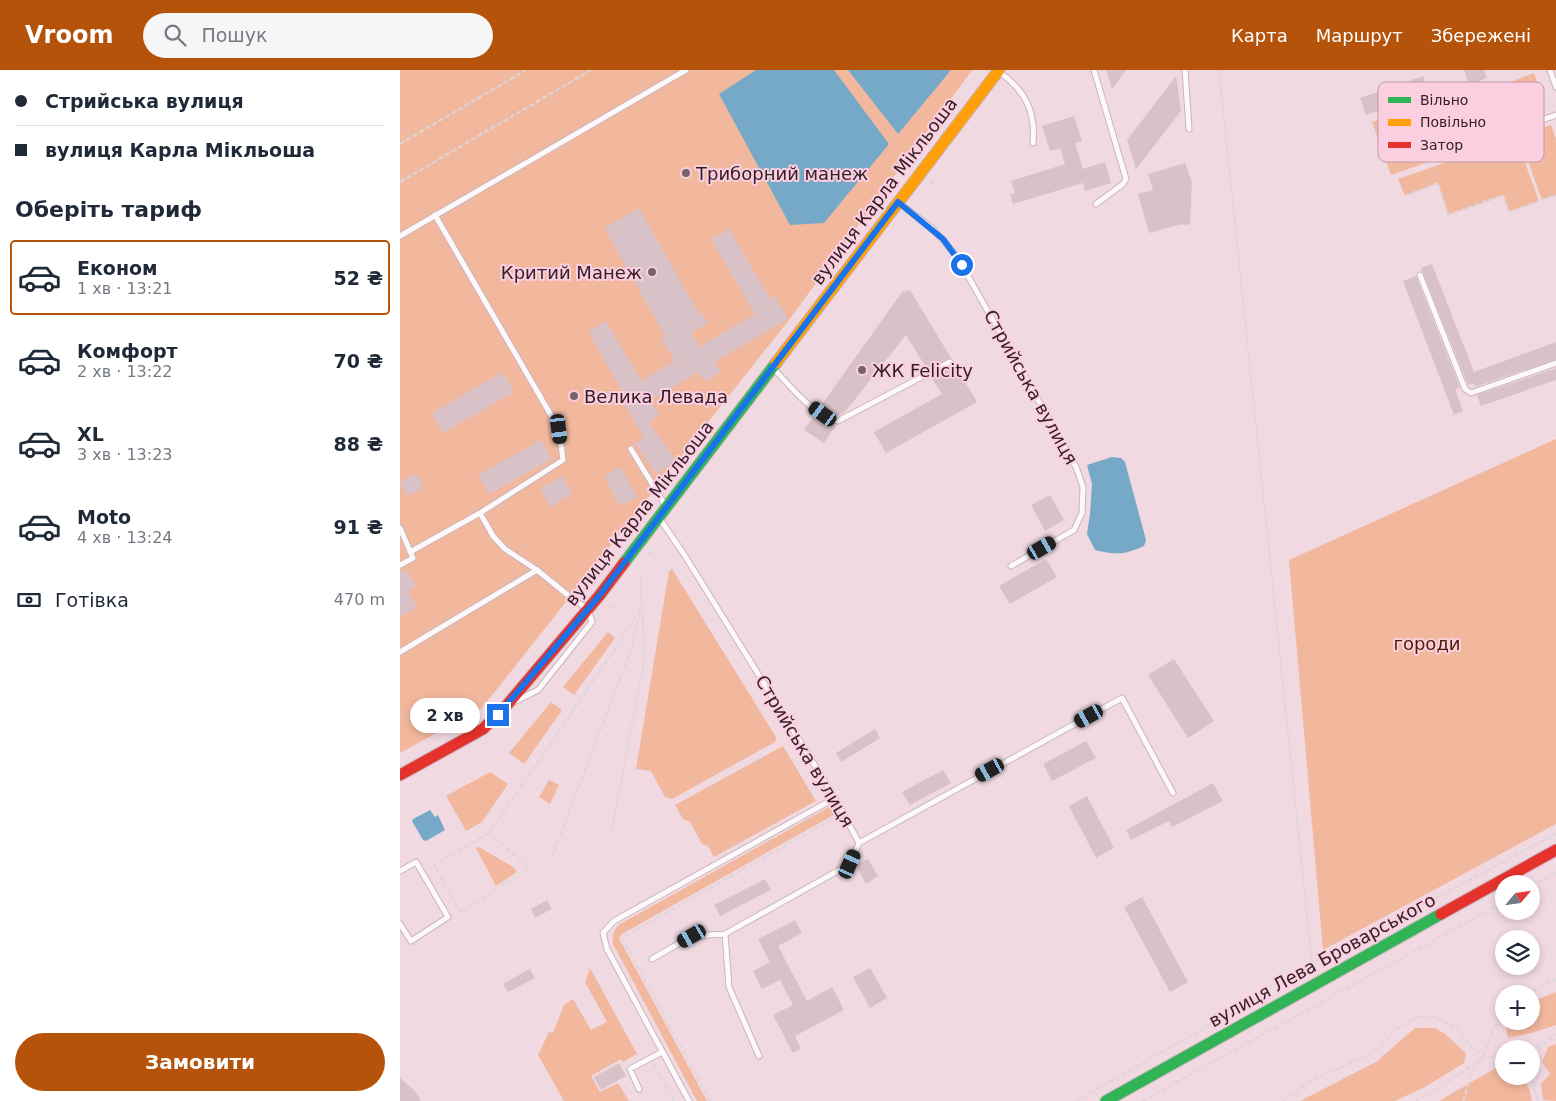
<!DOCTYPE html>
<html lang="uk">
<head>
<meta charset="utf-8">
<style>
  body { margin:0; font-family:"DejaVu Sans",sans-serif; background:#f6f6f7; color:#1f2937; height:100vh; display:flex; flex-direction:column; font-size:19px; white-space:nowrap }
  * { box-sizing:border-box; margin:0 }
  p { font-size:16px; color:#747a83 }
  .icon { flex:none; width:28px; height:28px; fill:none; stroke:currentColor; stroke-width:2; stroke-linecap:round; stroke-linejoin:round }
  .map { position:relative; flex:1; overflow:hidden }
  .panel { display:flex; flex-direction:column; background:#fff; width:400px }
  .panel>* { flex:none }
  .hud { display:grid; align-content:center; height:110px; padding:0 15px; background:#fff }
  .needle { width:32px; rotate:61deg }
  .controls { position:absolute; left:1095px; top:805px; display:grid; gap:10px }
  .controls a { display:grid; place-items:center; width:45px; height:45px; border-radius:50%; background:#fff; box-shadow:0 2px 8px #0003; font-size:25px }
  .end { position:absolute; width:22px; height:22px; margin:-11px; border:6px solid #1a73e8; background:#fff; box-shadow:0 0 0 2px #fff }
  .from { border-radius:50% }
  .bubble { position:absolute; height:35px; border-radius:18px; background:#fff; box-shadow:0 2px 8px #0003; font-size:16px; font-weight:600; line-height:35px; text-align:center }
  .car { position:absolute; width:15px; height:30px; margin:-15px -8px; border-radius:6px; box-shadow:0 0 4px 1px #0007; background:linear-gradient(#222 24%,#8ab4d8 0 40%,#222 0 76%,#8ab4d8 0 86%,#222 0) }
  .hud b { display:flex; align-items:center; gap:18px; height:48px; font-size:19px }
  .hud b+b { border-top:1px solid #e0e1e3 }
  .hud i { width:12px; height:12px; background:#1f2937 }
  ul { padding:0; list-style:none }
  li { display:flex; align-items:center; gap:15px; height:75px; margin:0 10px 8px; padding:0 5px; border:2px solid transparent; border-radius:5px }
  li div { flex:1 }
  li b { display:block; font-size:19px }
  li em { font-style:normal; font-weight:600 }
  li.selected { border-color:#b45309 }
  li>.icon { width:45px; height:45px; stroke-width:1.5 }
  h2 { padding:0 15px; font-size:22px; line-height:60px }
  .pay { display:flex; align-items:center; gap:12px; height:55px; padding:0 15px; font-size:19px }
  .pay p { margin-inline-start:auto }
  .cta { display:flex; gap:10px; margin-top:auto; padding:10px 15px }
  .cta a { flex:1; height:58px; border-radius:30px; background:#b45309; color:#fff; font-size:20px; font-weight:600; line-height:58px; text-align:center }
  header { display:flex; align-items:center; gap:30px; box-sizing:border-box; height:70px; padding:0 25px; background:#b45309; color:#fff }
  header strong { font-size:24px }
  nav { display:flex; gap:28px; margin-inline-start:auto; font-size:18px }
  .search { width:350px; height:45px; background:#f6f6f7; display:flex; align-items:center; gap:12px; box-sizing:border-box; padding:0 18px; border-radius:28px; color:#747a83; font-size:19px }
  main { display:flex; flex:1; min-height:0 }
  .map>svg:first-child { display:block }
  .green { fill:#f2b89e }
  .water { fill:#76a9c7 }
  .building { fill:#d8c2c7 }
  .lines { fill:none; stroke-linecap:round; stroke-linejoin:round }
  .lane-casing { stroke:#c9b5bd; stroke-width:7 }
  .fast-casing { stroke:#c9b5bd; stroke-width:13 }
  .slow-casing { stroke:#c9b5bd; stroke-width:13 }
  .jam-casing { stroke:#c9b5bd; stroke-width:13 }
  .path { stroke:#ddd6da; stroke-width:2; stroke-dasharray:5 2.5; stroke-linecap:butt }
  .lane { stroke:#fdf9fb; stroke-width:5 }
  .fast { stroke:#30b455; stroke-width:11 }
  .slow { stroke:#ff9f0a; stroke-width:11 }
  .jam { stroke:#e5322d; stroke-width:11 }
  .route { stroke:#1a73e8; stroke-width:6 }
  .poi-dot { fill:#77616a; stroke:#fbcfe0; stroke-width:2 }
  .labels { text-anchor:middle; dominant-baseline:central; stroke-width:4; stroke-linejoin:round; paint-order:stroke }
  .poi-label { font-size:18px; fill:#352029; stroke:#fbcfe0; text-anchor:start }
  .street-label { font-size:18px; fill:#352029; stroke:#fbcfe0 }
  .park-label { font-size:18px; fill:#4a1f00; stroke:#fbcfe0 }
  .key { fill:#fbcfe0; stroke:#c09aa9; stroke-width:1 }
  .key-label { font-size:14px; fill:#352029 }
</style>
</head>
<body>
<header>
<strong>Vroom</strong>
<div class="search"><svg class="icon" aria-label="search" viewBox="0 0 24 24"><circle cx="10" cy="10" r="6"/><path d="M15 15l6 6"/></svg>Пошук</div>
<nav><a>Карта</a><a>Маршрут</a><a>Збережені</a></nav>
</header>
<main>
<section class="panel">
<div class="hud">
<b><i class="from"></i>Стрийська вулиця</b>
<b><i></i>вулиця Карла Мікльоша</b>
</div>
<h2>Оберіть тариф</h2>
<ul>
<li class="selected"><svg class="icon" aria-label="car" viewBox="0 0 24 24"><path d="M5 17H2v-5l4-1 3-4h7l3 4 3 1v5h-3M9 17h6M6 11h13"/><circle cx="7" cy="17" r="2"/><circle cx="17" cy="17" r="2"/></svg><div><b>Економ</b><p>1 хв · 13:21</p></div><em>52 ₴</em></li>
<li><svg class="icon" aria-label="car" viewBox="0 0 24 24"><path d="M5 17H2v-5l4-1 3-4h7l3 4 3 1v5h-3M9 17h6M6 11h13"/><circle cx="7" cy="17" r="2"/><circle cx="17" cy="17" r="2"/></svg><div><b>Комфорт</b><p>2 хв · 13:22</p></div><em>70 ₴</em></li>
<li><svg class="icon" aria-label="car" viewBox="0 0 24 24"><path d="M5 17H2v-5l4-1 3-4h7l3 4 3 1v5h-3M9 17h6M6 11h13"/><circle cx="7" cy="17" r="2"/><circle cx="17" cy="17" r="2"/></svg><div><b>XL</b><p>3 хв · 13:23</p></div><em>88 ₴</em></li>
<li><svg class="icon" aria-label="car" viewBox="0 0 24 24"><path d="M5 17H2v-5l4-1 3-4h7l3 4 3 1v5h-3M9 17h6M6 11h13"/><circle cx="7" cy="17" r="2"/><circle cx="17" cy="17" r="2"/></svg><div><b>Moto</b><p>4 хв · 13:24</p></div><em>91 ₴</em></li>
</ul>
<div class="pay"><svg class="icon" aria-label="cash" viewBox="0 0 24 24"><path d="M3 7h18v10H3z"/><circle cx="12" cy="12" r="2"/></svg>Готівка<p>470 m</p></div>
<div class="cta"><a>Замовити</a></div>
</section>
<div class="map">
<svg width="1156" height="1031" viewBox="0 0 1156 1031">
  <rect width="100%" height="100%" fill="#f1d9e2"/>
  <path class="green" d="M 0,0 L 572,0 L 389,250 L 82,638 L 0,683 Z
    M 1134,3 L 1144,32 L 1043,65 L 1035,41 Z
    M 1026,32 L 1045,86 L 991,105 L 972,52 Z
    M 1151,55 L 1156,69 L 1156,125 L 1142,130 L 1119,66 Z
    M 1116,68 L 1139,131 L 1109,142 L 1103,126 L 1048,145 L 1038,113 L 1005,126 L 998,109 Z
    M 1156,369 L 1156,754 L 923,880 L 889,490 Z
    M 272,499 L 376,667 L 375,672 L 272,729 L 265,727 L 251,701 L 236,699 L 269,501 Z
    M 208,562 L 215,568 L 174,625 L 163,617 Z
    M 151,632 L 162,640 L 124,694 L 109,683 Z
    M 383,676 L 416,731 L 314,787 L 308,776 L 302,774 L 290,752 L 283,749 L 275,735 Z
    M 90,702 L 108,714 L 82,752 L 66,761 L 46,726 Z
    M 149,710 L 159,715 L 150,734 L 139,727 Z
    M 431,736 L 439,742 L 222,864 L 219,868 L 307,1031 L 297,1031 L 213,874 C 212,865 213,860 220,854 Z
    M 79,777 L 113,797 L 117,802 L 96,816 L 76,778 Z
    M 190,898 L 237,984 L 223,992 L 221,989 L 191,1006 L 200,1022 L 218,1013 L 229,1031 L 164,1031 L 138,985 L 149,962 L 153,963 L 164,935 L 173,929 L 191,960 L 207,952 L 185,912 Z
    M 1156,922 L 1156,955 L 1135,962 L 1108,968 L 1106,959 L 1111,951 L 1131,951 L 1131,932 Z
    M 1015,958 L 1035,958 L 1045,964 L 1066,983 L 1064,993 L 1025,1017 L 995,1031 L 900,1031 L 976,992 Z
    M 1156,974 L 1156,1031 L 1143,1030 L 1141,1014 L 1150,1004 L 1142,992 L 1148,977 Z
    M 1104,995 L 1104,1006 L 1122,1006 L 1130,1021 L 1132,1031 L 1039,1031 L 1094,999 Z"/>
  <path class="water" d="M 356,0 L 434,0 L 489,74 L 424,153 L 390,155 L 319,24 Z
    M 448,0 L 551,0 L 498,64 Z
    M 712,387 L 721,388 L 725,392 L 746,470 L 744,476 C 724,485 716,485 695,480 L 687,464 L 690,444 L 692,414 L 687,395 Z
    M 30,740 L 35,747 L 38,745 L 45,760 L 26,771 L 23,770 L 12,751 L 13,749 Z"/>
  <path class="building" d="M 706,0 L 726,0 L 712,19 Z
    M 1064,0 L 1084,0 L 1087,8 L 1069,15 Z
    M 776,6 L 781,41 L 736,99 L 727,70 Z
    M 1023,6 L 1029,23 L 966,45 L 960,28 Z
    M 674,46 L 682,71 L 675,73 L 683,99 L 705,92 L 711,113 L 685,121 L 683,113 L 613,134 L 610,124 L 615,123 L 611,111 L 665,94 L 660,78 L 650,81 L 642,56 Z
    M 785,93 L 792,112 L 790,154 L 783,155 L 782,154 L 749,163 L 738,124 L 753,120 L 748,104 Z
    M 239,138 L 300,246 L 303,244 L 308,253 L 291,263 L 299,277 L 355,244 L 311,169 L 329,159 L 370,229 L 375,226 L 388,249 L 314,292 L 321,302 L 305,311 L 299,302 L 250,330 L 259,345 L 249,352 L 276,391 L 256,404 L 235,374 L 244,368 L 218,323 L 222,321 L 188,262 L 206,251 L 241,311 L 275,291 L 261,268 L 265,266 L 204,158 Z
    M 1032,194 L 1074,302 L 1156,272 L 1156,289 L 1075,317 L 1073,313 L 1068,315 L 1021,198 Z
    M 1016,206 L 1060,318 L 1055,319 L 1063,341 L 1054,345 L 1003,211 Z
    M 510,220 L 551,288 L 527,299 L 506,265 L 445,342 L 438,346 L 420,337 L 502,222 Z
    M 554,293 L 577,332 L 486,383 L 474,362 L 542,324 L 531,307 Z
    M 1156,298 L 1156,310 L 1081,336 L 1077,325 Z
    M 103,302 L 114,322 L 43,363 L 32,343 Z
    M 415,345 L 427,352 L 436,355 L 424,373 L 404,360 Z
    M 141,370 L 152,389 L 89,424 L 78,405 Z
    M 220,397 L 237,427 L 220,436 L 204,406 Z
    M 17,404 L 23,418 L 7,426 L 0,411 Z
    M 162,406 L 172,424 L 150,437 L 140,419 Z
    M 650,425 L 664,450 L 645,461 L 631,435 Z
    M 646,489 L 657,507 L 610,534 L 599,516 Z
    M 6,499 L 16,517 L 8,521 L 17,537 L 0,547 L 0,503 Z
    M 774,589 L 814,651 L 788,668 L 748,605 Z
    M 475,659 L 480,668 L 441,692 L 436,683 Z
    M 686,671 L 696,688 L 652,711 L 643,694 Z
    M 543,700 L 551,713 L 510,735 L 502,722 Z
    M 813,713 L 823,731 L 772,757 L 769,751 L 731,770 L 726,760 Z
    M 687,726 L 714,778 L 696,788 L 669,736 Z
    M 468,789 L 478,806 L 466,814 L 456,795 Z
    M 365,809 L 371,820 L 320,846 L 314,835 Z
    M 742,827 L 788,912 L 770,922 L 724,837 Z
    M 147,830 L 152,839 L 135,848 L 131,839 Z
    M 395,850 L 402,863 L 378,876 L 407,931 L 432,917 L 444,940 L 395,966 L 401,979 L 393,983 L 373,945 L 393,935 L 380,910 L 362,919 L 353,901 L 370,892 L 358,869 Z
    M 470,898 L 487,928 L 470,938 L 453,907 Z
    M 130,899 L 135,908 L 108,922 L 103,914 Z
    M 219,993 L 226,1006 L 201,1020 L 194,1007 Z
    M 0,1008 L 14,1020 L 21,1031 L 0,1031 Z"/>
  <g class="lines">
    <g class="lane-casing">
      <path id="lane" d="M 694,0 L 726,109 L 723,114 L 696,134
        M 785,0 L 789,59
        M 1150,0 L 1156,17
        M 598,1 C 625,20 636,41 633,73
        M 1069,75 L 1156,45
        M 498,132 L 532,158 L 556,185 L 676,397 L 683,417 L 682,443 L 674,460 L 611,496
        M 0,166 L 286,0
        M 1020,205 L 1065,319 L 1071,323 L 1156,293
        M 373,298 C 388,314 416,348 438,351 L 550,292
        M 231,379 L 265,435
        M 80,443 L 93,466 L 105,479 L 137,500 L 174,530 L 188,539 L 192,552 L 138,620 L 116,631
        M 260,449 L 285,486 L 435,728 L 459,773 L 722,628 L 773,723
        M 0,458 L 13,488 L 0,495
        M 10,482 L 80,443 L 163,390 L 159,359 L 35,145
        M 0,582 L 137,500
        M 0,801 L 16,792 L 48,847 L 11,871 L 0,854
        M 325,864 L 329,917 L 359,986
        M 252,889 L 292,866 L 325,864 L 450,794 L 459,773
        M 239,1019 L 230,999 L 262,982
        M 289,1031 L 207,879 L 203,863 L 214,851 L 435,728"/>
    </g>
    <g class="fast-casing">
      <path id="fast" d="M 224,493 L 376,293
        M 706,1031 L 1041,844"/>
    </g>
    <g class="slow-casing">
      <path id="slow" d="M 376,293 L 599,0"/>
    </g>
    <g class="jam-casing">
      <path id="jam" d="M 0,705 L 83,659 L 107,635 L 199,526 L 224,493
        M 1041,844 L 1156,780"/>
    </g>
    <path class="path" d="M 819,0 L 913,903
      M 0,74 L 126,0
      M 530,111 L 537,117
      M 0,112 L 191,0
      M 1005,126 L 1038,113 L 1048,145 L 1103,125 L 1109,142 L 1156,125
      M 248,482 L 255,487
      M 209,534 L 215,539
      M 89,763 L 129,797 L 61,843 L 34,795 L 89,763 L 218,575 L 242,537 L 240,506
      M 211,763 L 245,587 L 242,539
      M 152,787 L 231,580 L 241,540
      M 1131,816 L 1156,803
      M 1126,924 L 1156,909
      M 1131,981 L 1146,971
      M 254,994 L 274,1031
      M 310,1031 L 223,870 L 225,866 L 436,747
      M 676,1031 L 861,926 L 871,915 L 1156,764
      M 742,1031 L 1104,832
      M 883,1031 L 910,1011 L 949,994 L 981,977 L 997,958 L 1017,947 L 1032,946 L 1058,958 L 1065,969 L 1083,988 L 1104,986
      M 1015,1031 L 1030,1024 L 1083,988 L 1093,960 L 1104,945
      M 1063,1031 L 1073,1000 L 1082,990
      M 1138,1031 C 1128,1000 1128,985 1156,964"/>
    <use href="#lane" class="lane"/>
    <use href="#fast" class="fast"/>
    <use href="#slow" class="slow"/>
    <use href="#jam" class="jam"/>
  </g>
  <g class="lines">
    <path class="route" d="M 98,645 L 199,526 L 498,132 L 543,169 L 562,195"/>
  </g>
  <g class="poi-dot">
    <circle cx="286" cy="103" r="5"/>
    <circle cx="252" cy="202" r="5"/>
    <circle cx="462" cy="300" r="5"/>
    <circle cx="174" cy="326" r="5"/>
  </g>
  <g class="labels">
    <g class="poi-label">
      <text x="296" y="103">Триборний манеж</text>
      <text x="242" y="202" text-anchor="end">Критий Манеж</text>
      <text x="472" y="300">ЖК Felicity</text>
      <text x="184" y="326">Велика Левада</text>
    </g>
    <g class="street-label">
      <text transform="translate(484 121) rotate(-53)">вулиця Карла Мікльоша</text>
      <text transform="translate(631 317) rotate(61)">Стрийська вулиця</text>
      <text transform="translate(239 443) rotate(-52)">вулиця Карла Мікльоша</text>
      <text transform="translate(405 681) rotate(59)">Стрийська вулиця</text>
      <text transform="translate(922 890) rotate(-29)">вулиця Лева Броварського</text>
    </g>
    <g class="park-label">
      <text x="1027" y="573">городи</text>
    </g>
  </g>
  <rect x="978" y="12" width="166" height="80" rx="8" class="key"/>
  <rect x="988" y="27" width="23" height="6" fill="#30b455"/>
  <rect x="988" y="49" width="23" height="7" fill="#ff9f0a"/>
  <rect x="988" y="72" width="23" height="6" fill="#e5322d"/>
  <g class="key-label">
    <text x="1020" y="35">Вільно</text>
    <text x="1020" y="57">Повільно</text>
    <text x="1020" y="80">Затор</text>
  </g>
</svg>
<div class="controls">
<a><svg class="needle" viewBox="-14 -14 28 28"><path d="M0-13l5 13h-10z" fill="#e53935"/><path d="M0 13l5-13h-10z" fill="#747a83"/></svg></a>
<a><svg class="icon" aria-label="layers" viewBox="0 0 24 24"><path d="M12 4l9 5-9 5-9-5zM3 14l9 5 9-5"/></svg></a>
<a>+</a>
<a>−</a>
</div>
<i class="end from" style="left:562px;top:195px"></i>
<i class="end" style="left:98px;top:645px"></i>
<div class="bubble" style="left:10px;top:628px;width:70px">2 хв</div>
<i class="car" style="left:423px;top:344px;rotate:306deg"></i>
<i class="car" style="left:159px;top:359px;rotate:173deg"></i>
<i class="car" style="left:642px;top:478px;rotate:60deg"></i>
<i class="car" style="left:689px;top:646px;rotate:241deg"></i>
<i class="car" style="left:590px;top:700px;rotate:241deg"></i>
<i class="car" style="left:450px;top:794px;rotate:24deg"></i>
<i class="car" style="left:292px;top:866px;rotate:240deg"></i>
</div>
</main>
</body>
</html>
